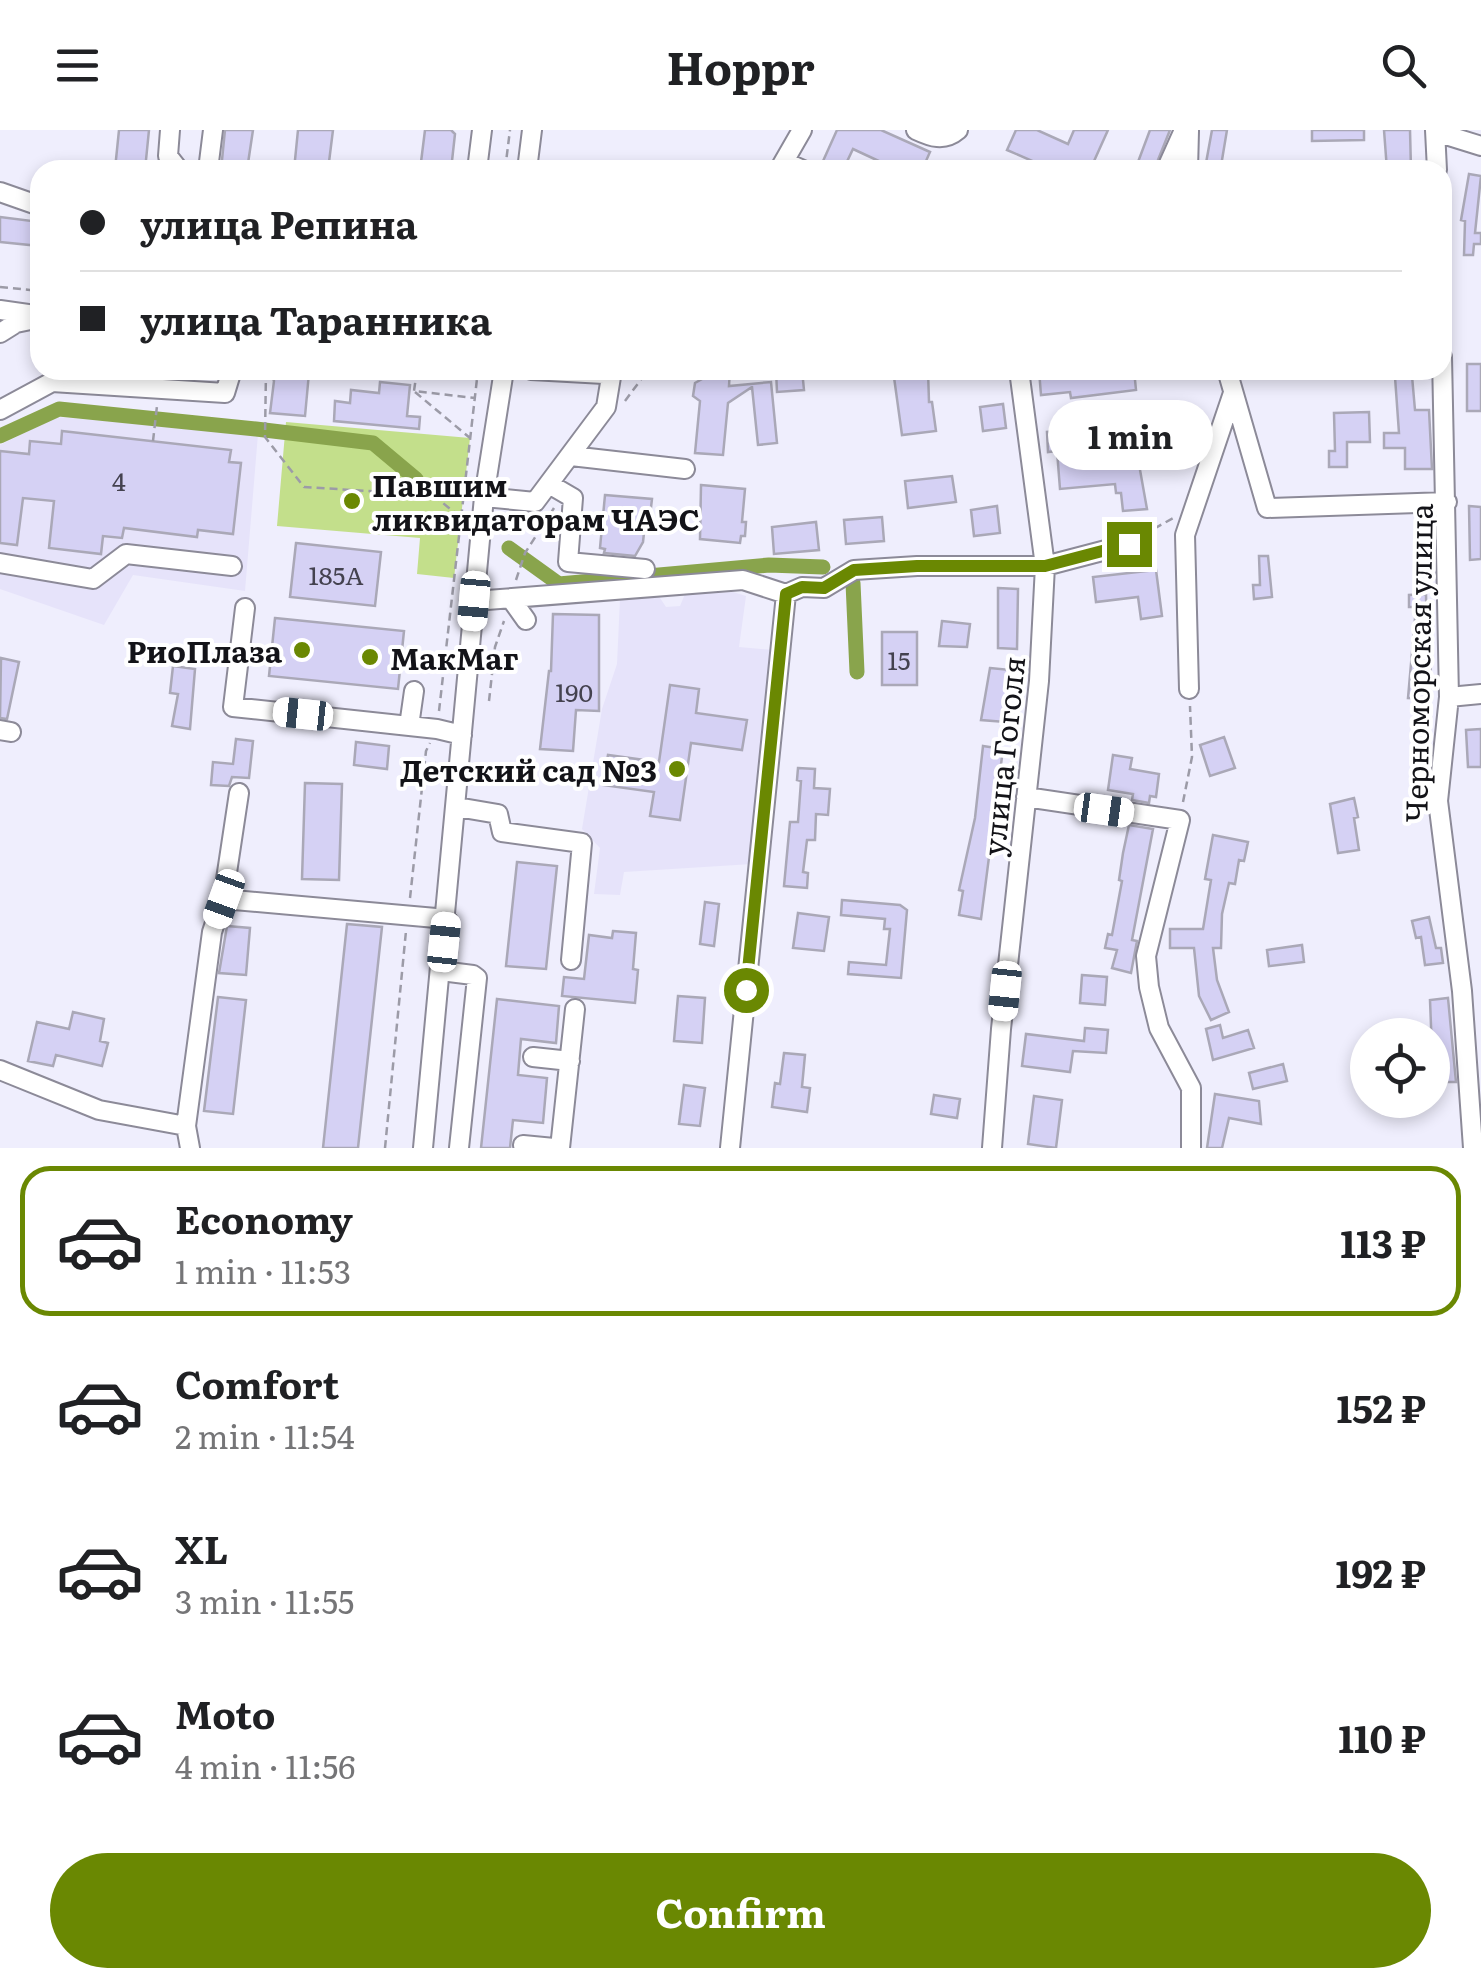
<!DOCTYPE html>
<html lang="en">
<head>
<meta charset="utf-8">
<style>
  body { margin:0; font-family:Literata,serif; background:#f2f2f2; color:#202124; height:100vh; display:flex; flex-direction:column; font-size:38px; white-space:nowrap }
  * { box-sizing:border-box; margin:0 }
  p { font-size:32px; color:#757577 }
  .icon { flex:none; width:55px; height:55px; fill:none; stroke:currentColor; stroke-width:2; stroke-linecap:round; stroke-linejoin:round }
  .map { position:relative; height:1018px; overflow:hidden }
  .sheet { display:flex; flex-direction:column; background:#fff; flex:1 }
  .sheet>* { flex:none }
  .banner { position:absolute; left:30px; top:30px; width:1422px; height:220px; border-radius:30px; box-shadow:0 5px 15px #0003; display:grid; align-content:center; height:220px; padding:0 50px; background:#fff }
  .controls { position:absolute; left:1350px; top:888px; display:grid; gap:20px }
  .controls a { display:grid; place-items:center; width:100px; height:100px; border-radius:50%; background:#fff; box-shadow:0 5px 15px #0003; font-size:50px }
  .end { position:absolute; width:45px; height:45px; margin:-22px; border:12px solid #6a8802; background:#fff; box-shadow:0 0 0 5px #fff }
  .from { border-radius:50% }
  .bubble { position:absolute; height:70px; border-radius:35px; background:#fff; box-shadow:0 5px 15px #0003; font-size:32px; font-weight:700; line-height:70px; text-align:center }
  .car { position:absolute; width:30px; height:60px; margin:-30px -15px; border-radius:12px; box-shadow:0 0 8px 2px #0007; background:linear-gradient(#fff 24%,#345 0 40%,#fff 0 76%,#345 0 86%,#fff 0) }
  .banner b { display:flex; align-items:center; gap:35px; height:95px; font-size:38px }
  .banner b+b { border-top:2px solid #e0e0e0 }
  .banner i { width:25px; height:25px; background:#202124 }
  ul { padding:18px 0 0; list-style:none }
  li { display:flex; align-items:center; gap:30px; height:150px; margin:0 20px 15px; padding:0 30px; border:5px solid transparent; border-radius:30px }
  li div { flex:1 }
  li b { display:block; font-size:38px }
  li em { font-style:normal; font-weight:700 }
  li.current { border-color:#6a8802 }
  li>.icon { width:90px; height:90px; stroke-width:1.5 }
  .primary-button { display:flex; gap:20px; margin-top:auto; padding:20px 50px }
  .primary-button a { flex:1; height:115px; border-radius:60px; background:#6a8802; color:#fff; font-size:40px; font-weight:700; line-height:115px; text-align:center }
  header { display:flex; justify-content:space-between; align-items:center; height:130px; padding:0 50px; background:#fff; font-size:45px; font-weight:700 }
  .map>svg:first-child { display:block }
  .built { fill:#e6e3fa }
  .green { fill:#c3df8b }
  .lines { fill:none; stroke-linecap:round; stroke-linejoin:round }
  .canal { stroke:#89a44c; stroke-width:15 }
  .building { fill:#d5d1f4; stroke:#aaa8b7; stroke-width:2.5 }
  .minor-casing { stroke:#8c8a98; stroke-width:22 }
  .path { stroke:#9c9ba7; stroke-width:2.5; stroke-dasharray:8 5; stroke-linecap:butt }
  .minor { stroke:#fff; stroke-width:18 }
  .route { stroke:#6a8802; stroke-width:12 }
  .poi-dot { fill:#6a8802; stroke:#fff; stroke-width:4 }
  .labels { text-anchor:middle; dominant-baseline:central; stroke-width:8; stroke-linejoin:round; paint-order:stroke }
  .number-label { font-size:25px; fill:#44424f }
  .poi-label { font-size:30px; font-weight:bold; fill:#131318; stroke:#fff; text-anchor:start }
  .street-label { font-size:30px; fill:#131318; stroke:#fff }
</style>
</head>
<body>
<header><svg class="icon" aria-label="menu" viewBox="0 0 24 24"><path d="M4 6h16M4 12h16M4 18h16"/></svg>Hoppr<svg class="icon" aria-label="search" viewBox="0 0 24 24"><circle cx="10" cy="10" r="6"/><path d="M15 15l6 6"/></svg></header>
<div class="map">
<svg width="1481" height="1018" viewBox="0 0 1481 1018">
  <rect width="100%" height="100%" fill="#efeefd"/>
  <path class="built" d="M 57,287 L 258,304 L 245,461 L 133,445 L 104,495 L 0,459 L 0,315 Z
    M 733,462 L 746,466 L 739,517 L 774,520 L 752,734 L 624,742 L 620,765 L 594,764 L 600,718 L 582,699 L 602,579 L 617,534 L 620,469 L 658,465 L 666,477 L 680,476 L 685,464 Z"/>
  <path class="green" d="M 286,292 L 470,308 L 454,448 L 417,444 L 420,408 L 277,396 Z"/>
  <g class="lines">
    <path class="canal" d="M 0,306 L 59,279 L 256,299 L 373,313 L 416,349
      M 509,418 L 559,454 L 769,435 L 823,437
      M 853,453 L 857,542"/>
  </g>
  <path class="building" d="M 119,0 L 149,0 L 145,40 L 115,39 Z
    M 225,0 L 253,0 L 247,40 L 221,40 Z
    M 298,0 L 333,0 L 328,40 L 294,40 Z
    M 425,0 L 451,0 L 455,4 L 451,40 L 420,40 Z
    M 837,0 L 881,0 L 930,22 L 922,40 L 898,40 L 853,19 L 843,40 L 819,40 Z
    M 1016,0 L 1037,0 L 1068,14 L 1074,0 L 1108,0 L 1090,40 L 1042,40 L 1044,36 L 1007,20 Z
    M 1150,0 L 1170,0 L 1154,40 L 1135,40 Z
    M 1212,0 L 1227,0 L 1221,36 L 1206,33 Z
    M 1312,0 L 1364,0 L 1364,10 L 1312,11 Z
    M 1384,0 L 1410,0 L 1411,40 L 1387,40 Z
    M 1469,44 L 1481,46 L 1475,103 L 1481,103 L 1481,114 L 1474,114 L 1473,125 L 1464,125 L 1465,91 L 1461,90 Z
    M 0,87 L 40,92 L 40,116 L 0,112 Z
    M 1467,234 L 1481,234 L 1481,281 L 1467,281 Z
    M 270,240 L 309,243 L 305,286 L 270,283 L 274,251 Z
    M 703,240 L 730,240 L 729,256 L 771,252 L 777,313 L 758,315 L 752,257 L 728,273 L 723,325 L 695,323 L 700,271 L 693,266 L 695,253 L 702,249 Z
    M 776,240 L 802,240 L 804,260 L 777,262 Z
    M 893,240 L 928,240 L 929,272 L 932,272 L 936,301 L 902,305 Z
    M 1039,240 L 1134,240 L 1136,260 L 1071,268 L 1070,262 L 1041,265 Z
    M 1412,246 L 1415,280 L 1429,280 L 1432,339 L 1405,339 L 1405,318 L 1384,318 L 1384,303 L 1399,303 L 1395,247 Z
    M 380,252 L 410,255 L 407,286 L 420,287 L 419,299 L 334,291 L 335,271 L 350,273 L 351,260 L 379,263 Z
    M 1003,274 L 1006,298 L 983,301 L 980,277 Z
    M 1369,282 L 1370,312 L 1347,312 L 1347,337 L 1329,337 L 1329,321 L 1335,321 L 1334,283 Z
    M 1069,300 L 1071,335 L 1101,333 L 1101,326 L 1137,323 L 1147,379 L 1123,381 L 1121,363 L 1116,363 L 1115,354 L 1060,359 L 1057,321 L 1048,322 L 1047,302 Z
    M 62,301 L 231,320 L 229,332 L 241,333 L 233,404 L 198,400 L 197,407 L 124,398 L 122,408 L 103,406 L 101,424 L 49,418 L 54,371 L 23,368 L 17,415 L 0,413 L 0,321 L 29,324 L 30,311 L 61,314 Z
    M 952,346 L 956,372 L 908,378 L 905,351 Z
    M 701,355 L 745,359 L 742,392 L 746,392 L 745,406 L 741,406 L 740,413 L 700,409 Z
    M 605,365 L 652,369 L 650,386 L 646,385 L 643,412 L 635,426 L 604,423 L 605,419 L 600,418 Z
    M 997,376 L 1000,403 L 974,406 L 971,380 Z
    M 1469,376 L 1481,377 L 1481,429 L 1470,430 Z
    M 882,387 L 884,411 L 846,414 L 844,390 Z
    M 816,392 L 819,420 L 774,424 L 772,397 Z
    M 296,413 L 381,422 L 375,476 L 290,467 Z
    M 1259,426 L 1268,426 L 1272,467 L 1254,469 L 1253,455 L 1260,455 Z
    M 1156,440 L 1162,486 L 1141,489 L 1138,467 L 1096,472 L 1093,447 Z
    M 998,458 L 1018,459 L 1017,519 L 998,518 Z
    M 1426,464 L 1427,520 L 1431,521 L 1430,569 L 1408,568 L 1416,477 L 1409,477 L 1409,465 Z
    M 553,484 L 599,485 L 599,581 L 576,580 L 573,621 L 540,619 L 549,541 L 551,541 Z
    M 275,488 L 404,501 L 398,559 L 269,546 Z
    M 942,491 L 970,494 L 967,517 L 939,516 Z
    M 882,502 L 917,502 L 917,555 L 882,555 Z
    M 1,528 L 19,532 L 7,589 L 0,588 Z
    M 173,536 L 195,539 L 190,599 L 172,596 L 178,564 L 170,563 Z
    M 990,538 L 1011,540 L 1005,592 L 981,590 Z
    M 670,555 L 699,559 L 696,583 L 747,590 L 742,620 L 691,613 L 680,690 L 650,686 L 654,662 L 603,655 L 608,625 L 659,632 Z
    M 1481,599 L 1481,637 L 1468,637 L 1466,600 Z
    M 1224,607 L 1235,638 L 1210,646 L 1200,615 Z
    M 236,609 L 253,611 L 249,648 L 232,647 L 229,656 L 211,655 L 213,632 L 233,634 Z
    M 356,612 L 389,616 L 387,639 L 354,635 Z
    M 983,616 L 1003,619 L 981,789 L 959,785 L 963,761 L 959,760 L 975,688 Z
    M 1113,625 L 1132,628 L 1130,639 L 1159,644 L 1156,667 L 1150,666 L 1149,673 L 1132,670 L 1133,664 L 1108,660 Z
    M 798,638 L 815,639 L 814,658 L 830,659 L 828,685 L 816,684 L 815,710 L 807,710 L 803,742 L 808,743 L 807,758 L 784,756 L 790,692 L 798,692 L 801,651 L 797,650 Z
    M 305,653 L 342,654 L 339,750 L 302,749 Z
    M 1354,668 L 1358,687 L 1354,688 L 1359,720 L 1338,723 L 1330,674 Z
    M 1129,695 L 1153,699 L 1132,810 L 1137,811 L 1131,843 L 1112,838 L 1117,820 L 1105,818 L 1108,804 L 1112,805 L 1122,751 L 1119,750 L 1123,723 Z
    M 1213,705 L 1248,712 L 1244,731 L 1239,730 L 1235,754 L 1229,753 L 1222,784 L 1221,818 L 1213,818 L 1217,850 L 1229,882 L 1211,890 L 1199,866 L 1194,818 L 1170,818 L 1170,799 L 1203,799 L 1211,750 L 1205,749 Z
    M 517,732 L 557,736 L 546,839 L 506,836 Z
    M 842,770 L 900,775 L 907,780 L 901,848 L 848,844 L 849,832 L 886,835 L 890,799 L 884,799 L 885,789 L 841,785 Z
    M 705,772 L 719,774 L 714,816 L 700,814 Z
    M 798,783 L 829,787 L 824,821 L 793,818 Z
    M 1429,787 L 1436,818 L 1441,818 L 1443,833 L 1425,835 L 1421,807 L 1416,808 L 1412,791 Z
    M 347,794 L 382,797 L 358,1018 L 323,1018 Z
    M 227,796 L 250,798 L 246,845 L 219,843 Z
    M 613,801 L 636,803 L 633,839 L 638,840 L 635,873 L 562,866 L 564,847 L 584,849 L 589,805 L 612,808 Z
    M 1302,815 L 1304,832 L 1269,836 L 1267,820 Z
    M 1082,845 L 1107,847 L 1105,875 L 1080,873 Z
    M 678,866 L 705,868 L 702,913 L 674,911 Z
    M 218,867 L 246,870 L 233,984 L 204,981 Z
    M 1448,868 L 1456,952 L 1441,952 L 1441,921 L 1432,921 L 1430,870 Z
    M 497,869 L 559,876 L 556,913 L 521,909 L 518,945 L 547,948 L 543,993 L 513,990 L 510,1018 L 481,1018 Z
    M 73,882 L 104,889 L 100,911 L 108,913 L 102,936 L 56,925 L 53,936 L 28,931 L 37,892 L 69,899 Z
    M 1220,895 L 1223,908 L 1248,900 L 1254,918 L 1213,930 L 1206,899 Z
    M 1085,898 L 1108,900 L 1106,923 L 1073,921 L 1070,942 L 1022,936 L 1026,904 L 1084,911 Z
    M 784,923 L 805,925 L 802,957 L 810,958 L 807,982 L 772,977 L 775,953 L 780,954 Z
    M 1283,934 L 1287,951 L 1253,959 L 1249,943 Z
    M 684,955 L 705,958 L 700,996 L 679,994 Z
    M 1215,964 L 1259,971 L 1261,994 L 1229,988 L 1222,1018 L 1207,1018 Z
    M 934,965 L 960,969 L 957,988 L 931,984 Z
    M 1034,966 L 1062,970 L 1056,1018 L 1028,1014 Z"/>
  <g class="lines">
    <g class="minor-casing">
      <path id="minor" d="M 170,0 L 168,26 L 179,40
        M 916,0 C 931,7 944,12 958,0
        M 1435,0 L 1437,40
        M 1436,2 L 1481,16
        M 785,32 L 803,40
        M 208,40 L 213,0
        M 477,40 L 482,0
        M 527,40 L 532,0
        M 779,40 L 802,0
        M 1166,40 L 1184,0
        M 1188,40 L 1189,1
        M 0,62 L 40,76
        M 0,180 L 35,185
        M 0,203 L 16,193 L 40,188
        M 1442,227 L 1449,567 L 1438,671 L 1462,861 L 1473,1018
        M 531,240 L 604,244 L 614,240
        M 1227,240 L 1267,378 L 1447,372
        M 0,280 L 52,252 L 225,263 L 232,240
        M 571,326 L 685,339
        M 549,354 L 573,368 L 568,432 L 645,439
        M 484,367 L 535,372 L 606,277 L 612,241
        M 0,433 L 93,449 L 126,424 L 232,436
        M 511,469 L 526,490
        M 474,471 L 743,450 L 786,464 L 802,457 L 824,458 L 854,440 L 917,436 L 1045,436 L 1129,414
        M 245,478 L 233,577 L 437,599 L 462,605
        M 1189,559 L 1185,405 L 1233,263
        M 1449,567 L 1481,564
        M 409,596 L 414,561
        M 0,600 L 11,602
        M 1026,667 L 1180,690 L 1146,826 L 1149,857 L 1159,898 L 1191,958 L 1191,1018
        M 457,677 L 498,684 L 502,702 L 582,713 L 571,830
        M 223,769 L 447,789
        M 441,841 L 473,845 L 477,848 L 459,1018
        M 533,927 L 570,931
        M 0,940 L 99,980 L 186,996 L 190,1018
        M 186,996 L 212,802 L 223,769 L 239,663
        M 523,1015 L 554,1018
        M 423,1018 L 484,367 L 504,240
        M 560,1018 L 575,879
        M 730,1018 L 786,464
        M 992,1018 L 1001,899 L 1039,551 L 1045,436 L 1019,240"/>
    </g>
    <path class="path" d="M 505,40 L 510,0
      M 0,157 L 40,161
      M 266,240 L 265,307 L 304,357 L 433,365 L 459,386
      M 417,240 L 414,261 L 475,268
      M 433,240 L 476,245
      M 415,262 L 470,308
      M 625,271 L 648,240
      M 153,311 L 157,276
      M 1143,405 L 1175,387
      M 516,450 L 525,423 L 554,378
      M 489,571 L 495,517 L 504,491
      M 439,581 L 478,240
      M 1183,672 L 1192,627 L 1190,576
      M 410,768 L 426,621 L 430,613
      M 385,1018 L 406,801"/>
    <use href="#minor" class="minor"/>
  </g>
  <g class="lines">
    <path class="route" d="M 746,860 L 786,464 L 802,457 L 824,458 L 854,440 L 917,436 L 1045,436 L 1129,414"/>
  </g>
  <g class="poi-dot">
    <circle cx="352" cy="371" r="10"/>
    <circle cx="302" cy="520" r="10"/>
    <circle cx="370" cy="527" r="10"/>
    <circle cx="677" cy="639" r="10"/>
  </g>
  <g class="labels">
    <g class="number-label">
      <text x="119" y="350">4</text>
      <text x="336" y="444">185А</text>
      <text x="899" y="529">15</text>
      <text x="574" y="561">190</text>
    </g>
    <g class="poi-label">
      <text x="372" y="354">Павшим<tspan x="372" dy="34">ликвидаторам ЧАЭС</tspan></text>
      <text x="282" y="520" text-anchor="end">РиоПлаза</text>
      <text x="390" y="527">МакМаг</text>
      <text x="657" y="639" text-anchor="end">Детский сад №3</text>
    </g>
    <g class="street-label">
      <text transform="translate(1417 533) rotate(-89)">Черноморская улица</text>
      <text transform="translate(1002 626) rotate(-84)">улица Гоголя</text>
    </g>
  </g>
</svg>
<div class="controls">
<a><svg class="icon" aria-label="locate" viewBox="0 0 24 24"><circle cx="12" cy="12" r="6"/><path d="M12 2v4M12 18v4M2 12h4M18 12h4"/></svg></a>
</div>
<i class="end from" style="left:746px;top:860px"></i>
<i class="end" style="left:1129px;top:414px"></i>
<div class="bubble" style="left:1048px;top:270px;width:165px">1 min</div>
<i class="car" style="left:474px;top:471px;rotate:185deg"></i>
<i class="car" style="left:303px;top:584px;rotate:276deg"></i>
<i class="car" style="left:1104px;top:680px;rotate:98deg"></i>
<i class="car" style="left:224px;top:769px;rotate:200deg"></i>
<i class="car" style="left:444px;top:812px;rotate:6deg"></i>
<i class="car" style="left:1005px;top:861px;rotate:186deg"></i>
<div class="banner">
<b><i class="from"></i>улица Репина</b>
<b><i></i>улица Таранника</b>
</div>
</div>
<section class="sheet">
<ul>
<li class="current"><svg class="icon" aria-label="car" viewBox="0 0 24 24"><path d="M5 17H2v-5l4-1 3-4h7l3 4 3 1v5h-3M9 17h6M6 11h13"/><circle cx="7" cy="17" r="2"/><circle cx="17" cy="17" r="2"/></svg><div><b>Economy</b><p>1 min · 11:53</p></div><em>113 ₽</em></li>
<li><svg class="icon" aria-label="car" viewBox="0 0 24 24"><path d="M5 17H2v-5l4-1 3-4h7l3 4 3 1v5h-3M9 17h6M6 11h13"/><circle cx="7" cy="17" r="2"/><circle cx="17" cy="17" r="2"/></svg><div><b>Comfort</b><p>2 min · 11:54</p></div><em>152 ₽</em></li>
<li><svg class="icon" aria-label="car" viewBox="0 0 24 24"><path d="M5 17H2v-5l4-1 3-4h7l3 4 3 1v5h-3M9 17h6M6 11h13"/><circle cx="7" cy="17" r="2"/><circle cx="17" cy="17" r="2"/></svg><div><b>XL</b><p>3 min · 11:55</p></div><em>192 ₽</em></li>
<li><svg class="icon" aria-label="car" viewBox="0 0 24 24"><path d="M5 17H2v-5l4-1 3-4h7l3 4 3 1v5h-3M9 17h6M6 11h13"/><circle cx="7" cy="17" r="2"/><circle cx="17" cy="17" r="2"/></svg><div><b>Moto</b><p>4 min · 11:56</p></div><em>110 ₽</em></li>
</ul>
<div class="primary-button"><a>Confirm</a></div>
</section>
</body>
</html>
